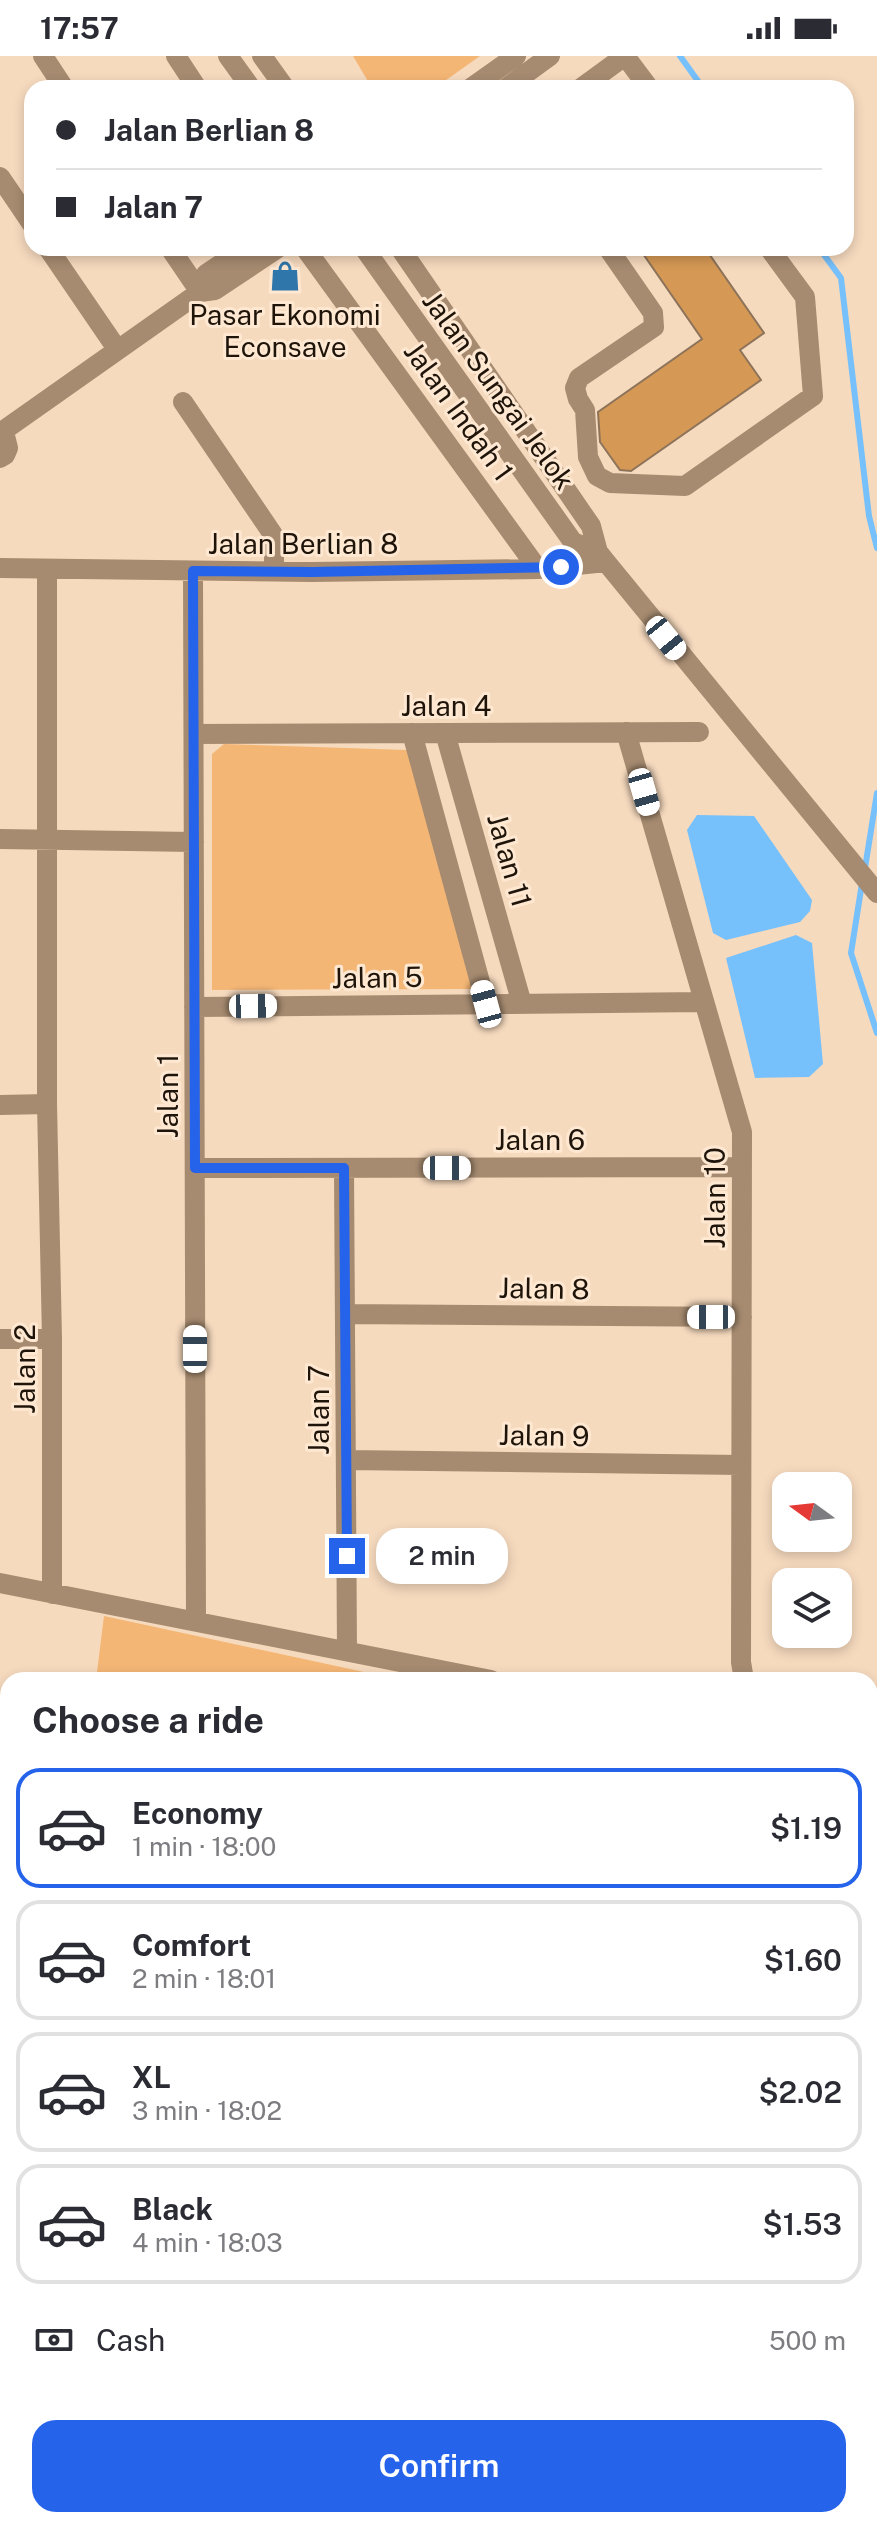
<!DOCTYPE html>
<html lang="en">
<head>
<meta charset="utf-8">
<style>
  body { margin:0; font-family:"Public Sans",sans-serif; background:#f2f2f3; color:#2b2b33; height:100vh; display:flex; flex-direction:column; font-size:30px; white-space:nowrap }
  * { box-sizing:border-box; margin:0 }
  p { font-size:26px; color:#7c7c81 }
  .icon { flex:none; width:44px; height:44px; fill:none; stroke:currentColor; stroke-width:2; stroke-linecap:round; stroke-linejoin:round }
  .map { position:relative; flex:1; overflow:hidden }
  .panel { position:absolute; left:0px; top:1616px; width:878px; height:856px; display:flex; flex-direction:column; background:#fff; border-radius:24px 24px 0 0; box-shadow:0 4px 12px #0003 }
  .panel>* { flex:none }
  .hud { position:absolute; left:24px; top:24px; width:830px; height:176px; border-radius:24px; box-shadow:0 4px 12px #0003; display:grid; align-content:center; height:176px; padding:0 32px; background:#fff }
  .needle { width:52px; rotate:285deg }
  .buttons { position:absolute; left:772px; top:1416px; display:grid; gap:16px }
  .buttons a { display:grid; place-items:center; width:80px; height:80px; border-radius:16px; background:#fff; box-shadow:0 4px 12px #0003; font-size:40px }
  .end { position:absolute; width:36px; height:36px; margin:-18px; border:10px solid #2563eb; background:#fff; box-shadow:0 0 0 4px #fff }
  .from { border-radius:50% }
  .bubble { position:absolute; height:56px; border-radius:24px; background:#fff; box-shadow:0 4px 12px #0003; font-size:26px; font-weight:600; line-height:56px; text-align:center }
  .car { position:absolute; width:24px; height:48px; margin:-24px -12px; border-radius:10px; box-shadow:0 0 6px 2px #0007; background:linear-gradient(#fff 24%,#345 0 40%,#fff 0 76%,#345 0 86%,#fff 0) }
  .hud b { display:flex; align-items:center; gap:28px; height:76px; font-size:30px }
  .hud b+b { border-top:2px solid #e1e1e2 }
  .hud i { width:20px; height:20px; background:#2b2b33 }
  ul { padding:0; list-style:none }
  li { display:flex; align-items:center; gap:24px; height:120px; margin:0 16px 12px; padding:0 16px; border:4px solid #e1e1e2; border-radius:24px }
  li div { flex:1 }
  li b { display:block; font-size:30px }
  li em { font-style:normal; font-weight:600 }
  li.active { border-color:#2563eb }
  li>.icon { width:72px; height:72px; stroke-width:1.5 }
  h2 { padding:0 32px; font-size:36px; line-height:96px }
  .pay { display:flex; align-items:center; gap:20px; height:88px; padding:0 32px; font-size:30px }
  .pay p { margin-inline-start:auto }
  .primary-button { display:flex; gap:16px; margin-top:auto; padding:16px 32px }
  .primary-button a { flex:1; height:92px; border-radius:24px; background:#2563eb; color:#fff; font-size:32px; font-weight:600; line-height:92px; text-align:center }
  .status { display:flex; justify-content:space-between; align-items:center; height:56px; padding:0 40px; background:#fff; direction:ltr }
  .status svg { height:22px; fill:currentColor }
  .map>svg:first-child { display:block }
  .green { fill:#f4b675 }
  .water { fill:#76c0fb }
  .lines { fill:none; stroke-linecap:round; stroke-linejoin:round }
  .stream { stroke:#76c0fb; stroke-width:6 }
  .building { fill:#d69955; stroke:#8c735a; stroke-width:2 }
  .minor { stroke:#a68b70; stroke-width:20 }
  .route { stroke:#2563eb; stroke-width:10 }
  .labels { text-anchor:middle; dominant-baseline:central; stroke-width:6; stroke-linejoin:round; paint-order:stroke }
  .poi-label { font-size:28px; fill:#1e140a; stroke:#ffe8d2 }
  .street-label { font-size:28px; fill:#1e140a; stroke:#ffe8d2 }
</style>
</head>
<body>
<div class="status"><b>17:57</b><svg viewBox="0 0 49 12"><path d="M0 12V9h3v3zM5 12V6h3v6zM10 12V3h3v9zM15 12V0h3v12zM26 1h20v11H26zM47 4h2v5h-2z"/></svg></div>
<div class="map">
<svg width="877" height="2472" viewBox="0 0 877 2472">
  <rect width="100%" height="100%" fill="#f6dabe"/>
  <path class="green" d="M 353,0 L 480,0 L 435,32 L 372,32 Z
    M 224,688 L 407,694 L 473,933 L 212,934 L 212,698 Z
    M 104,1560 L 401,1624 L 96,1624 Z
    M 8,2301 L 8,2401 L 0,2391 L 0,2363 Z
    M 238,2464 L 539,2464 L 538,2472 L 247,2472 Z"/>
  <path class="water" d="M 697,759 L 754,760 L 812,844 L 810,855 L 800,866 L 726,884 L 713,877 L 687,774 Z
    M 796,879 L 812,887 L 823,1008 L 809,1021 L 755,1022 L 726,902 Z"/>
  <g class="lines">
    <path class="stream" d="M 680,0 L 703,32
      M 819,192 L 841,222 L 869,460 L 877,492
      M 865,812 L 877,737
      M 862,827 L 851,897 L 877,977
      M 877,1976 L 873,2122 L 877,2160"/>
  </g>
  <path class="building" d="M 639,192 L 705,192 L 764,277 L 740,294 L 761,324 L 631,415 L 620,414 L 600,386 L 598,356 L 702,283 Z"/>
  <g class="lines">
    <path class="minor" d="M 43,0 L 64,32
      M 176,0 L 197,32
      M 228,0 L 251,32
      M 262,0 L 285,32
      M 625,0 L 649,32
      M 471,32 L 516,0
      M 506,32 L 550,0
      M 581,32 L 625,0
      M 0,121 L 32,168
      M 48,192 L 117,293
      M 170,192 L 200,236
      M 305,192 L 538,513
      M 364,192 L 573,486 L 598,496
      M 400,192 L 591,470 L 598,496 L 606,506 L 877,837
      M 608,192 L 653,257 L 654,271 L 579,322 L 575,332 L 578,343 L 585,354 L 588,401 L 597,420 L 610,427 L 685,430 L 813,340 L 805,241 L 769,192
      M 200,236 L 206,218 L 245,192
      M 183,346 L 274,480 L 274,515
      M 0,377 L 200,236 L 215,234 L 278,192
      M 0,402 L 5,399 L 8,392 L 4,376
      M 0,512 L 312,516 L 538,513 L 606,506
      M 47,513 L 47,1048 L 52,1283 L 52,1538
      M 193,515 L 196,1565
      M 626,676 L 742,1076 L 741,1606 L 744,1624
      M 412,677 L 486,948
      M 445,677 L 522,948
      M 194,678 L 699,676
      M 0,783 L 194,786
      M 194,951 L 704,946
      M 0,1049 L 47,1048
      M 195,1112 L 742,1111
      M 344,1112 L 347,1595
      M 345,1258 L 742,1261
      M 0,1283 L 52,1283
      M 346,1404 L 741,1409
      M 0,1527 L 491,1624
      M 870,1773 L 877,1773
      M 267,2464 L 271,2472
      M 642,2472 L 643,2464"/>
  </g>
  <g class="lines">
    <path class="route" d="M 347,1500 L 344,1112 L 195,1112 L 193,515 L 312,516 L 561,511"/>
  </g>
  <defs>
    <g id="shop-bare" transform="scale(2.4)"><path d="M-5-2.5h2.3a2.7 3.5 0 0 1 5.4 0H5L5.5 6h-11ZM-1.5-2.5h3a1.5 2.3 0 0 0-3 0Z" fill="#2f76aa" stroke="#ffe8d2" stroke-width="2.5" paint-order="stroke"/></g>
  </defs>
  <g fill-rule="evenodd">
    <use href="#shop-bare" x="285" y="220"/>
  </g>
  <g class="labels">
    <g class="poi-label">
      <text x="285" y="258">Pasar Ekonomi<tspan x="285" dy="32">Econsave</tspan></text>
    </g>
    <g class="street-label">
      <text transform="translate(499 334) rotate(54)">Jalan Sungai Jelok</text>
      <text transform="translate(459 355) rotate(54)">Jalan Indah 1</text>
      <text x="303" y="487">Jalan Berlian 8</text>
      <text x="446" y="649">Jalan 4</text>
      <text transform="translate(510 804) rotate(74)">Jalan 11</text>
      <text transform="translate(377 921) rotate(-1)">Jalan 5</text>
      <text transform="translate(167 1040) rotate(-90)">Jalan 1</text>
      <text x="540" y="1083">Jalan 6</text>
      <text transform="translate(714 1142) rotate(-90)">Jalan 10</text>
      <text transform="translate(544 1232) rotate(1)">Jalan 8</text>
      <text transform="translate(24 1313) rotate(-90)">Jalan 2</text>
      <text transform="translate(318 1354) rotate(-90)">Jalan 7</text>
      <text transform="translate(544 1379) rotate(1)">Jalan 9</text>
    </g>
  </g>
</svg>
<div class="buttons">
<a><svg class="needle" viewBox="-14 -14 28 28"><path d="M0-13l5 13h-10z" fill="#e53935"/><path d="M0 13l5-13h-10z" fill="#7c7c81"/></svg></a>
<a><svg class="icon" aria-label="layers" viewBox="0 0 24 24"><path d="M12 4l9 5-9 5-9-5zM3 14l9 5 9-5"/></svg></a>
</div>
<i class="end from" style="left:561px;top:511px"></i>
<i class="end" style="left:347px;top:1500px"></i>
<div class="bubble" style="left:376px;top:1472px;width:132px">2 min</div>
<i class="car" style="left:666px;top:582px;rotate:141deg"></i>
<i class="car" style="left:644px;top:736px;rotate:164deg"></i>
<i class="car" style="left:486px;top:948px;rotate:345deg"></i>
<i class="car" style="left:253px;top:950px;rotate:89deg"></i>
<i class="car" style="left:447px;top:1112px;rotate:90deg"></i>
<i class="car" style="left:711px;top:1261px;rotate:270deg"></i>
<i class="car" style="left:195px;top:1293px;rotate:0deg"></i>
<div class="hud">
<b><i class="from"></i>Jalan Berlian 8</b>
<b><i></i>Jalan 7</b>
</div>
<section class="panel">
<h2>Choose a ride</h2>
<ul>
<li class="active"><svg class="icon" aria-label="car" viewBox="0 0 24 24"><path d="M5 17H2v-5l4-1 3-4h7l3 4 3 1v5h-3M9 17h6M6 11h13"/><circle cx="7" cy="17" r="2"/><circle cx="17" cy="17" r="2"/></svg><div><b>Economy</b><p>1 min · 18:00</p></div><em>$1.19</em></li>
<li><svg class="icon" aria-label="car" viewBox="0 0 24 24"><path d="M5 17H2v-5l4-1 3-4h7l3 4 3 1v5h-3M9 17h6M6 11h13"/><circle cx="7" cy="17" r="2"/><circle cx="17" cy="17" r="2"/></svg><div><b>Comfort</b><p>2 min · 18:01</p></div><em>$1.60</em></li>
<li><svg class="icon" aria-label="car" viewBox="0 0 24 24"><path d="M5 17H2v-5l4-1 3-4h7l3 4 3 1v5h-3M9 17h6M6 11h13"/><circle cx="7" cy="17" r="2"/><circle cx="17" cy="17" r="2"/></svg><div><b>XL</b><p>3 min · 18:02</p></div><em>$2.02</em></li>
<li><svg class="icon" aria-label="car" viewBox="0 0 24 24"><path d="M5 17H2v-5l4-1 3-4h7l3 4 3 1v5h-3M9 17h6M6 11h13"/><circle cx="7" cy="17" r="2"/><circle cx="17" cy="17" r="2"/></svg><div><b>Black</b><p>4 min · 18:03</p></div><em>$1.53</em></li>
</ul>
<div class="pay"><svg class="icon" aria-label="cash" viewBox="0 0 24 24"><path d="M3 7h18v10H3z"/><circle cx="12" cy="12" r="2"/></svg>Cash<p>500 m</p></div>
<div class="primary-button"><a>Confirm</a></div>
</section>
</div>
</body>
</html>
